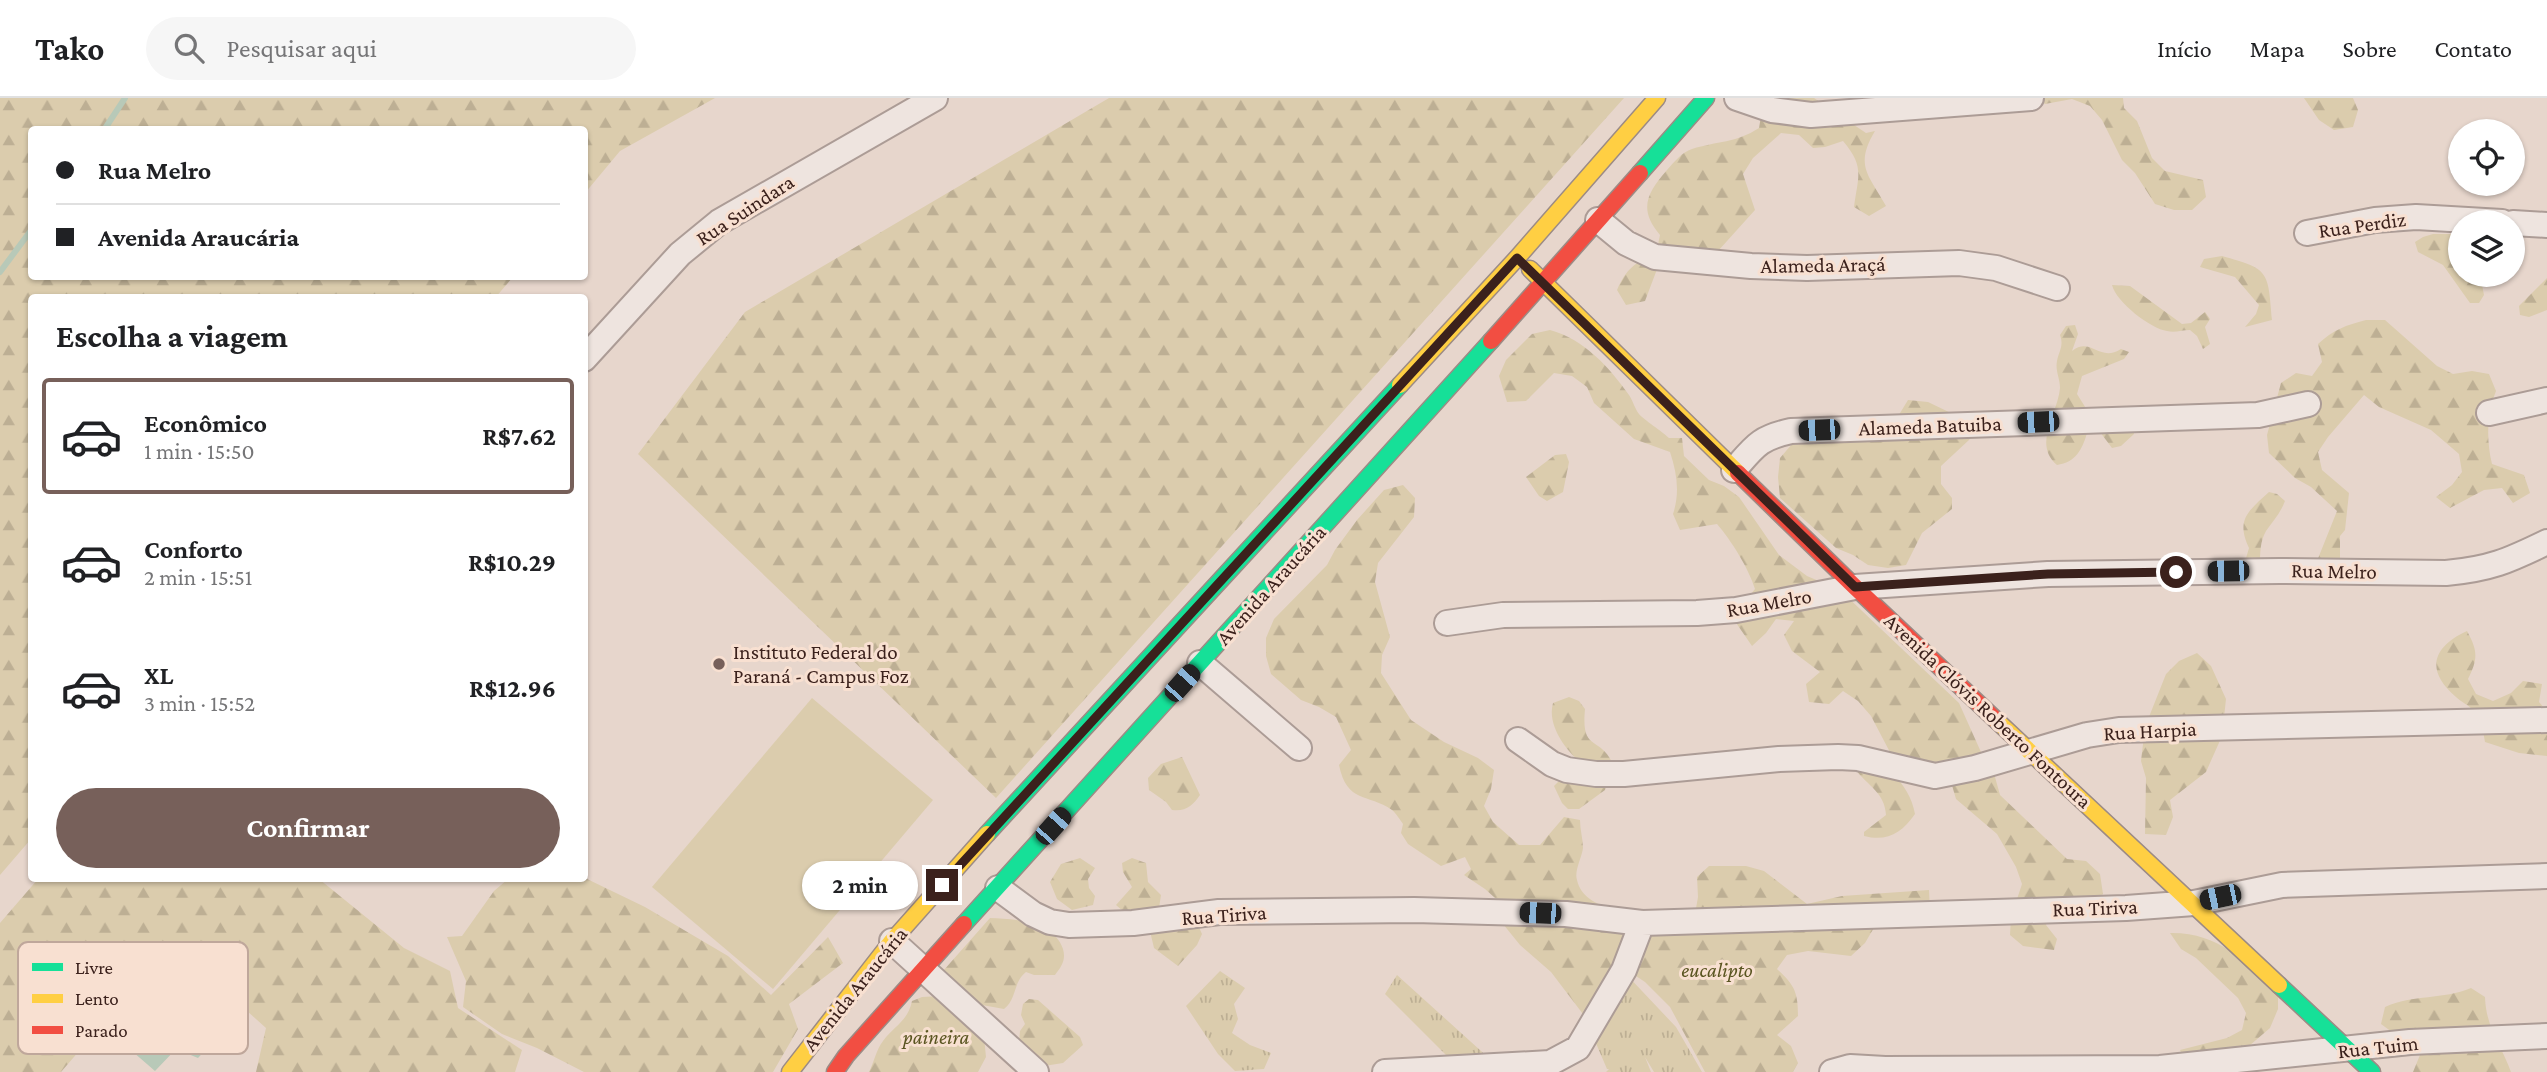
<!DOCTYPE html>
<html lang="pt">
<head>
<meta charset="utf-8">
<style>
  body { margin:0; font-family:"Crimson Pro",serif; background:#f6f6f6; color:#202124; height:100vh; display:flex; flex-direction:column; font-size:26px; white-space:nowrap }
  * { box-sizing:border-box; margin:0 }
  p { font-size:23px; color:#757577 }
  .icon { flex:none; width:38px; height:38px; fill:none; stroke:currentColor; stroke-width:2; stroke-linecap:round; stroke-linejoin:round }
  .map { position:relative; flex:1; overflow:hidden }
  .sheet { position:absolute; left:28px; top:196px; width:560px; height:588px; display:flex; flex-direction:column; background:#fff; border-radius:7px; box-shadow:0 2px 5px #0004 }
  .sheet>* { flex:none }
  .banner { position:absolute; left:28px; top:28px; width:560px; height:154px; border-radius:7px; box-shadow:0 2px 5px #0004; display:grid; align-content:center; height:154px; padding:0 28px; background:#fff }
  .controls { position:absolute; left:2448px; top:21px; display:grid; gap:14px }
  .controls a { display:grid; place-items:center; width:77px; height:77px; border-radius:50%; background:#fff; box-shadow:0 2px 5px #0004; font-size:35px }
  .end { position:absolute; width:32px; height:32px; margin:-16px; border:9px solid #3b211c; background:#fff; box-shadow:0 0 0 4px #fff }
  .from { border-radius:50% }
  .bubble { position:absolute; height:49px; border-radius:24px; background:#fff; box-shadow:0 2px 5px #0004; font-size:23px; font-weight:700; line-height:49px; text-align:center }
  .car { position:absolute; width:21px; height:42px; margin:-21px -10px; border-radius:9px; box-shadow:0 0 5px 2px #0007; background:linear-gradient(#222 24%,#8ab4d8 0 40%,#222 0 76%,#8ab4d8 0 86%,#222 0) }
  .banner b { display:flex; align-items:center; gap:24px; height:66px; font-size:26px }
  .banner b+b { border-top:2px solid #e0e0e0 }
  .banner i { width:18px; height:18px; background:#202124 }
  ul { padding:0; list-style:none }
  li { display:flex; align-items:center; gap:21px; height:116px; margin:0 14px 10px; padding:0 14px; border:4px solid transparent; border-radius:7px }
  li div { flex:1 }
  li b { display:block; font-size:26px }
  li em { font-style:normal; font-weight:700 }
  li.on { border-color:#77605a }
  li>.icon { width:63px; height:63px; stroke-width:1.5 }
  h2 { padding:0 28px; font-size:32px; line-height:84px }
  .button { display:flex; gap:14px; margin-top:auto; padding:14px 28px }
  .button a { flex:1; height:80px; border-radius:42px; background:#77605a; color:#fff; font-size:28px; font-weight:700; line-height:80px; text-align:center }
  header { display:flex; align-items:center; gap:42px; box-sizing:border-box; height:98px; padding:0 35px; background:#fff; border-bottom:2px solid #e0e0e0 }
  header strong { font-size:33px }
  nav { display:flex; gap:38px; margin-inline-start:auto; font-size:24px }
  .search { width:490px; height:63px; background:#f6f6f6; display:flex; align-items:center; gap:18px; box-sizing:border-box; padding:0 24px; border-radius:38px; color:#757577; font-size:26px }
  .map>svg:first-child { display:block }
  .grass { fill:url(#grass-tufts) }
  .forest { fill:url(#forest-firs) }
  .pitch { fill:#dbccad }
  .water { fill:#b8c9b8 }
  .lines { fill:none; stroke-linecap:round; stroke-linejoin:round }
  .stream { stroke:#b8c9b8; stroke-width:6 }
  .street-casing { stroke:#ac9c96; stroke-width:28 }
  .fast-casing { stroke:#9c8b85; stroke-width:19 }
  .slow-casing { stroke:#9c8b85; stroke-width:19 }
  .jam-casing { stroke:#9c8b85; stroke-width:19 }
  .street { stroke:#eee4df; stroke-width:24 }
  .fast { stroke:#16e098; stroke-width:16 }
  .slow { stroke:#ffcf43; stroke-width:16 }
  .jam { stroke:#f24e42; stroke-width:16 }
  .route { stroke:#3b211c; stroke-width:9 }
  .poi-dot { fill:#77605a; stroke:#f8e0d1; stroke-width:2.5 }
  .labels { text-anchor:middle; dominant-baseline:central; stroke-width:6; stroke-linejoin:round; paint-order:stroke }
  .street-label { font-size:21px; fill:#3b211c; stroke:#f8e0d1 }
  .poi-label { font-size:21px; fill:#3b211c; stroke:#f8e0d1; text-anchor:start }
  .park-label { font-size:21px; font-style:italic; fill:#5a5521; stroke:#f8e0d1 }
  .key { fill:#f8e0d1; stroke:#bfa79b; stroke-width:2 }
  .key-label { font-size:19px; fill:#3b211c }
</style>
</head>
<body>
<header>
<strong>Tako</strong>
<div class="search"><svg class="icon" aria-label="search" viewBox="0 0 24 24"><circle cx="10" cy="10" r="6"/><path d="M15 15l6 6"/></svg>Pesquisar aqui</div>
<nav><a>Início</a><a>Mapa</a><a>Sobre</a><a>Contato</a></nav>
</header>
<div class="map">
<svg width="2547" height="974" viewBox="0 0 2547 974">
  <defs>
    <pattern id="grass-tufts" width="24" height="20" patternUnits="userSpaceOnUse" patternTransform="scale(1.75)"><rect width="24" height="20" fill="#dbccad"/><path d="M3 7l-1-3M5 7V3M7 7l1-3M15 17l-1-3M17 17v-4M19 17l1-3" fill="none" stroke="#bdaf94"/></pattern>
    <pattern id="forest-firs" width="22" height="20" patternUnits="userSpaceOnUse" patternTransform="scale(1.75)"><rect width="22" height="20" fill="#dbccad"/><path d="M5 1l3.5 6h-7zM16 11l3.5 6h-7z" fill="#bdaf94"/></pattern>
  </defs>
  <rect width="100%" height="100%" fill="#e7d6cc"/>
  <path class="grass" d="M 1220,873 L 1245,890 L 1234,906 L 1238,921 L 1232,935 L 1250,947 L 1271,955 L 1264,971 L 1235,973 L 1218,956 L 1186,908 Z
    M 1625,875 L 1676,929 L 1702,974 L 1654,974 L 1645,959 L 1651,974 L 1606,974 L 1609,971 L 1607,971 L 1592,936 Z
    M 1397,877 L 1491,962 L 1450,961 L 1385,896 Z"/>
  <path class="forest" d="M 0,0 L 715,0 L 620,53 L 585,95 L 584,32 L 32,32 L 32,178 L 513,179 L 495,200 L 32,200 L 31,741 L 0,777 Z
    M 1109,0 L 1624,0 L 996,700 L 638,356 L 745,214 Z
    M 1772,0 L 1814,0 L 1866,35 L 1875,33 C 1854,68 1869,77 1886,108 L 1869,118 L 1854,109 C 1858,78 1865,69 1843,43 L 1825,49 L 1813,50 L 1799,37 L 1781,35 L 1753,60 L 1743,76 L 1755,112 L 1718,153 L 1708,159 L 1659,166 L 1645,203 L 1626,207 L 1617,192 C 1627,170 1634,165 1656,156 L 1660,137 C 1638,111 1647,95 1667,72 C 1674,64 1682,54 1692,51 C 1717,43 1736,45 1759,30 L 1762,12 Z
    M 2037,0 L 2123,0 L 2124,10 L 2137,23 L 2152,60 L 2165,73 L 2203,82 L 2206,99 L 2192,112 L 2174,112 L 2155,106 L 2135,75 L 2122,62 L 2102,22 L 2090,8 L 2072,1 L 2045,6 Z
    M 2304,0 L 2353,0 L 2358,12 L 2353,29 L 2334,32 L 2319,22 Z
    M 2433,136 L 2460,136 L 2460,177 L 2475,177 L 2474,180 L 2482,187 L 2484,197 L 2479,205 L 2470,205 L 2443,167 L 2418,154 L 2415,144 L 2423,139 Z
    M 2222,158 C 2269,171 2268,172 2272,222 L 2245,229 L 2256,216 L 2259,207 L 2235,179 L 2200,169 L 2204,161 Z
    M 2547,180 L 2547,212 L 2529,219 L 2520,217 L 2519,208 Z
    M 2112,187 L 2130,188 L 2182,226 L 2191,225 L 2205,214 L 2210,221 L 2205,229 L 2210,246 L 2203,251 L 2197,238 L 2190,232 C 2182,232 2175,235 2167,233 C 2151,231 2116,204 2112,187 Z
    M 2366,222 L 2385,222 L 2437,268 L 2453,276 L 2472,273 L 2489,276 L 2496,293 C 2487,316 2486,341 2492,366 L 2524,377 L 2530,395 L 2513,405 L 2502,390 L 2484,392 L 2450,410 L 2436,399 L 2452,387 L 2462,374 L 2459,356 L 2431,332 L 2379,309 L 2364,297 L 2328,339 L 2318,354 L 2322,372 L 2349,395 L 2345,432 L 2340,438 L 2340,464 L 2317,463 L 2337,413 L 2311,389 L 2295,380 L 2269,355 L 2267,337 L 2281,285 L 2296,275 L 2312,278 L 2322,264 L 2318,246 C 2333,232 2346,227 2366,222 Z
    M 2075,227 L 2078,236 L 2072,253 C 2091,238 2099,265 2121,251 L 2129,254 L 2124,261 L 2082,278 L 2077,296 L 2087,312 L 2132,327 L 2134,336 L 2121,348 L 2112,350 L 2100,334 L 2087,335 C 2082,352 2076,364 2057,367 C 2032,346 2058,315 2060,290 C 2060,280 2055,273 2057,263 C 2059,253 2064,248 2060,237 L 2066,228 Z
    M 1550,232 C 1584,241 1609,269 1629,297 C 1633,303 1635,311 1639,316 C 1644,322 1662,333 1669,340 L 1682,340 L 1684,358 L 1709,382 L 1724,388 L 1739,399 L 1779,457 L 1807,478 L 1840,492 L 1959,605 L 1985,663 L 1995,679 L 2000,697 L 2067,761 L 2086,763 L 2100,776 L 2103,796 L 2086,807 L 2050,811 L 2046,827 L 2057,841 L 2054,852 L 2023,848 L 2010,837 L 2011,819 L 2022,786 L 2016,769 L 1997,736 L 1956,701 L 1951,684 L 1893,660 L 1871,618 L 1858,603 L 1843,593 L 1829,606 L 1809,604 L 1806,586 L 1820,574 L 1792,553 L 1784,537 L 1794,523 L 1776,521 L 1766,535 L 1752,548 L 1732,519 L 1755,491 C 1749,471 1731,442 1717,426 L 1680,432 L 1673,416 C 1680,395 1677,375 1670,354 L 1634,341 L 1594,305 L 1587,289 L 1572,278 L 1554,275 L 1526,303 L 1507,304 L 1499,278 L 1506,262 L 1532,236 Z
    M 1908,302 L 1928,304 L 1978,328 L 1969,342 L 1941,368 L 1941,386 L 1952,400 L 1952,411 L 1922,435 L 1906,467 L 1888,470 L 1868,467 L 1853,457 L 1836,450 L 1780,400 L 1778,379 L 1780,360 L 1792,346 L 1897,320 Z
    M 1566,356 L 1569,364 L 1563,394 L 1547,403 L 1539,398 L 1526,379 L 1555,357 Z
    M 1403,387 L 1415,400 L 1414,419 L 1378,465 L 1375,484 L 1390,539 L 1382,557 L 1381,575 L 1411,622 L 1444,644 L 1478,660 L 1494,672 L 1491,691 L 1484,708 L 1493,724 L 1519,747 L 1540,747 L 1564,719 L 1580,722 C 1580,732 1583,741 1583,750 C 1582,759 1574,773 1577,782 C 1586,822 1663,815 1695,816 L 1698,799 L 1697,779 L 1709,768 L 1746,768 L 1764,773 L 1807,806 L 1842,798 L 1929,792 L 1930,813 L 1875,828 L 1865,845 L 1851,858 L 1808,853 L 1787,857 L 1777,871 C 1795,887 1798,895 1798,918 L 1777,937 L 1791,948 L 1798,965 L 1793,974 L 1705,974 L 1670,909 L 1645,884 L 1630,874 L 1589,924 L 1551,874 L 1520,847 L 1503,826 L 1580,830 L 1504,808 L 1485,791 L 1464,777 L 1471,771 L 1465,759 L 1441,768 L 1408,746 L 1401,735 L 1403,726 C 1400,722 1396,715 1392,712 C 1368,695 1347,706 1339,667 L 1351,652 L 1336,619 L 1319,609 L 1301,602 L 1271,576 L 1266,558 L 1266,540 L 1274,521 L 1327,467 L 1335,452 L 1357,422 L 1384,392 Z
    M 2269,394 L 2277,396 L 2285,403 C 2280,416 2273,423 2266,433 C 2260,443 2260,456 2260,468 L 2244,467 L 2249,450 C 2236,422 2247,414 2269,394 Z
    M 2467,533 C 2478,553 2478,561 2468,581 L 2476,596 L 2493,603 L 2511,595 L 2523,583 L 2542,586 L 2539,604 L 2547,613 L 2547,658 L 2519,655 L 2485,644 C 2483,632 2481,622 2474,613 C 2469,607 2461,604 2456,599 C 2425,573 2432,549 2467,533 Z
    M 2197,555 L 2211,568 L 2226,601 L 2222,638 L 2206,674 L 2170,702 L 2173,719 L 2166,737 L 2145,736 L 2146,680 L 2141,663 L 2145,629 L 2166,576 L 2179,563 Z
    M 1569,599 L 1579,603 L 1585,611 C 1581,654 1598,637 1612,664 L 1605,692 L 1579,711 L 1568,711 L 1562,705 L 1554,688 L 1579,663 C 1564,650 1547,626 1553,605 Z
    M 1182,659 L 1200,697 C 1193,707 1186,714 1172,712 L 1166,704 L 1149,692 L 1148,680 L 1161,666 Z
    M 1856,672 L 1893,675 C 1904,688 1912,699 1915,716 C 1902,735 1887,744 1864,738 L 1864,734 L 1886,717 C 1885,695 1868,688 1856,672 Z
    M 1080,760 L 1095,770 L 1088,781 L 1089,790 L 1095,798 L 1093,807 L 1072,812 L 1057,801 L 1050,784 L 1061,766 Z
    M 1132,760 L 1146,765 L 1148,784 L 1161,797 L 1159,810 L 1197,825 L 1202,836 L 1197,847 L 1178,868 L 1154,850 L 1149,829 L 1131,820 L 1116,807 L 1132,789 L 1123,774 L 1122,765 Z
    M 585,780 L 645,809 L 728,858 L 771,897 L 828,839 L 843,865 L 789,906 L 798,931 L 773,974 L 584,974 L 537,950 L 502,936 L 463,909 L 466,883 L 447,839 L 462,838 L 494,793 L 508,781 Z
    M 38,781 L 319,781 L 404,850 L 450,873 L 458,910 L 522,952 L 515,974 L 256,974 L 266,930 L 218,887 L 169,849 L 61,974 L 0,974 L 0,825 Z
    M 990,820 C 1015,821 1054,823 1063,851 C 1066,862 1062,868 1055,877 L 1034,877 L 1026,874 C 1013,884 1017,901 1004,911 L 982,907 L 943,873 Z
    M 2170,835 C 2218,834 2244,863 2278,891 L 2278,911 L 2270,930 L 2242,954 L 2185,963 L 2180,952 L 2227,940 L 2242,932 L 2246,915 L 2238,900 L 2196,860 L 2181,851 Z
    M 2471,890 L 2485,899 C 2486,930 2501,946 2511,974 L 2413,974 L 2420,957 L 2415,940 L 2396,937 L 2381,926 L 2385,909 C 2413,896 2443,902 2471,890 Z
    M 941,898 L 984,939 L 986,959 L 978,974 L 869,974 C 874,964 876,952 883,943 C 894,928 908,923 912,903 L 922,899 Z
    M 1029,901 L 1038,902 L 1080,939 L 1083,947 L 1063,965 L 1044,968 L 1019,944 L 1020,933 L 1025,926 L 1021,917 L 1023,906 Z"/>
  <path class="pitch" d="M 812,600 L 933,702 L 773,891 L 652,789 Z"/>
  <path class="water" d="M 178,887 L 226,930 L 198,960 L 176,951 L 155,973 L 125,947 Z"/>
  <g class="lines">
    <path class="stream" d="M 104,32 L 125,0
      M 0,174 L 32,131"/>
    <g class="street-casing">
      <path id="street" d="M 1737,0 L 1772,12 L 1811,17 L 2031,0
        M 1598,122 L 1626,145 L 1655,159 L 1751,168 L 1807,170 L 1959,165 L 1996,170 L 2057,190
        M 2513,125 L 2547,127
        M 2307,135 L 2375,122 L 2416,119 L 2502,124
        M 584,261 L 680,156 L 719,124 L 935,0
        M 2489,315 L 2547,302
        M 1734,372 C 1755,348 1759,340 1791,333 L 2258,317 L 2308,306
        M 1447,525 L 1503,517 L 1697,515 L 1736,512 L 1855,489 L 2048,476 L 2279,473 L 2446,475 C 2490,471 2508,463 2547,444
        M 1200,565 L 1299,650
        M 1518,642 L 1552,666 L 1567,672 L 1596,676 L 1624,676 L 1779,661 L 1838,659 L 1858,660 L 1935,678 L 1975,670 L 2087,637 L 2119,632 L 2547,622
        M 998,790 L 1033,816 L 1050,824 L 1069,827 L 1133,825 L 1219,814 L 1414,812 L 1566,816 L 1642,825 L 2126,810 L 2194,805 L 2282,787 L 2547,778
        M 892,843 L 1036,974
        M 1385,974 L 1550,965 L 1578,950 L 1624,872 L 1642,825
        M 1832,974 L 1850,969 L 1885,971 L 2160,970 L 2410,944 L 2547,938"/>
    </g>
    <g class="fast-casing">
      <path id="fast" d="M 1640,75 L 1706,0
        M 987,736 L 1400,287
        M 964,826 L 1491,243
        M 2279,887 L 2372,974"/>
    </g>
    <g class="slow-casing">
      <path id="slow" d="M 1530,171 L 1738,375
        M 1400,287 L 1517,160 L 1657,0
        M 1995,621 L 2279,887
        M 790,974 L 892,843 L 987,736"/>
    </g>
    <g class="jam-casing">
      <path id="jam" d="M 1491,243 L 1640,75
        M 1738,375 L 1855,489 L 1995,621
        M 835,974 L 846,958 L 964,826"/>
    </g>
    <use href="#street" class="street"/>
    <use href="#fast" class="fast"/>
    <use href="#slow" class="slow"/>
    <use href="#jam" class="jam"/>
  </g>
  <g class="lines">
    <path class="route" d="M 942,787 L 1517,160 L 1855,489 L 2048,476 L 2176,474"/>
  </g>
  <circle class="poi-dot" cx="719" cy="566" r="7"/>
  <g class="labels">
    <g class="street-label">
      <text transform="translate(745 112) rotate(-33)">Rua Suindara</text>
      <text transform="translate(2362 127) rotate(-8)">Rua Perdiz</text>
      <text transform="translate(1823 167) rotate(-1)">Alameda Araçá</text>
      <text transform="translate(1930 328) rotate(-2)">Alameda Batuiba</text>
      <text transform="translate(2334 473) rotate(1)">Rua Melro</text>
      <text transform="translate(1271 487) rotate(-48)">Avenida Araucária</text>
      <text transform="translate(1769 505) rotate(-10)">Rua Melro</text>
      <text transform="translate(1988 613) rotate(43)">Avenida Clóvis Roberto Fontoura</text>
      <text transform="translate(2150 633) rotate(-3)">Rua Harpia</text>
      <text transform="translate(2095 810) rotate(-2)">Rua Tiriva</text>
      <text transform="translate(1224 817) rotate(-4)">Rua Tiriva</text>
      <text transform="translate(855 891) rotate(-51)">Avenida Araucária</text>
      <text transform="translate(2378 949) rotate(-6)">Rua Tuim</text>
    </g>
    <g class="poi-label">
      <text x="733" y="554">Instituto Federal do<tspan x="733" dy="24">Paraná - Campus Foz</tspan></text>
    </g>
    <g class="park-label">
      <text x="1717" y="872">eucalipto</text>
      <text x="936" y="939">paineira</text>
    </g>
  </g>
  <rect x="18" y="844" width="230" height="112" rx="10" class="key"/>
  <rect x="32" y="865" width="31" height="8" fill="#16e098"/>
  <rect x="32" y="896" width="31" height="9" fill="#ffcf43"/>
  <rect x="32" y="928" width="31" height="8" fill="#f24e42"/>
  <g class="key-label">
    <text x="75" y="876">Livre</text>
    <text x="75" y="907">Lento</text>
    <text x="75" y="939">Parado</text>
  </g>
</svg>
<div class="controls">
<a><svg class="icon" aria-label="locate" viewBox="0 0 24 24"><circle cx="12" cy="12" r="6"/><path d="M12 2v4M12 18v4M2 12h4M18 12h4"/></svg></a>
<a><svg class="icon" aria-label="layers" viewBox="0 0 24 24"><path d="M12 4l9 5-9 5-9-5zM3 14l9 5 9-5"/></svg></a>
</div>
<i class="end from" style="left:2176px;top:474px"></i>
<i class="end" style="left:942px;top:787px"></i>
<div class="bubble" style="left:802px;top:763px;width:116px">2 min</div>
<i class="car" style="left:2038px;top:324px;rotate:268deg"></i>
<i class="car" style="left:1819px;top:332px;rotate:268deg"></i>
<i class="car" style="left:2228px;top:473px;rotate:269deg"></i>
<i class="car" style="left:1182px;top:585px;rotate:42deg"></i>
<i class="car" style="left:1053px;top:728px;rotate:42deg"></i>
<i class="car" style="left:2220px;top:799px;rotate:258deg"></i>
<i class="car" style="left:1540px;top:815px;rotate:272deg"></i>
<div class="banner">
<b><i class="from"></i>Rua Melro</b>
<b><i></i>Avenida Araucária</b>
</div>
<section class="sheet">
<h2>Escolha a viagem</h2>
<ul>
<li class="on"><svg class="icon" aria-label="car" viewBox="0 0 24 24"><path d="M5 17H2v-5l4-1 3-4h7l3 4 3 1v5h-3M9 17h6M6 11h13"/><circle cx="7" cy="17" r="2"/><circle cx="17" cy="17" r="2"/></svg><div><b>Econômico</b><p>1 min · 15:50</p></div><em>R$7.62</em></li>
<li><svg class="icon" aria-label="car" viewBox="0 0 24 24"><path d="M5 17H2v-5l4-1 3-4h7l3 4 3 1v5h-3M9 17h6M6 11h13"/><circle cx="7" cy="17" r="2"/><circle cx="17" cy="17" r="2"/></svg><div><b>Conforto</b><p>2 min · 15:51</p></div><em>R$10.29</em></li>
<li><svg class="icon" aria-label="car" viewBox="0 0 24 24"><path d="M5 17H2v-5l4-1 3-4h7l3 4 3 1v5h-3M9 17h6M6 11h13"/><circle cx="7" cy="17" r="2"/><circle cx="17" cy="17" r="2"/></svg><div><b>XL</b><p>3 min · 15:52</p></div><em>R$12.96</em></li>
</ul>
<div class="button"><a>Confirmar</a></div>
</section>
</div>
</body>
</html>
